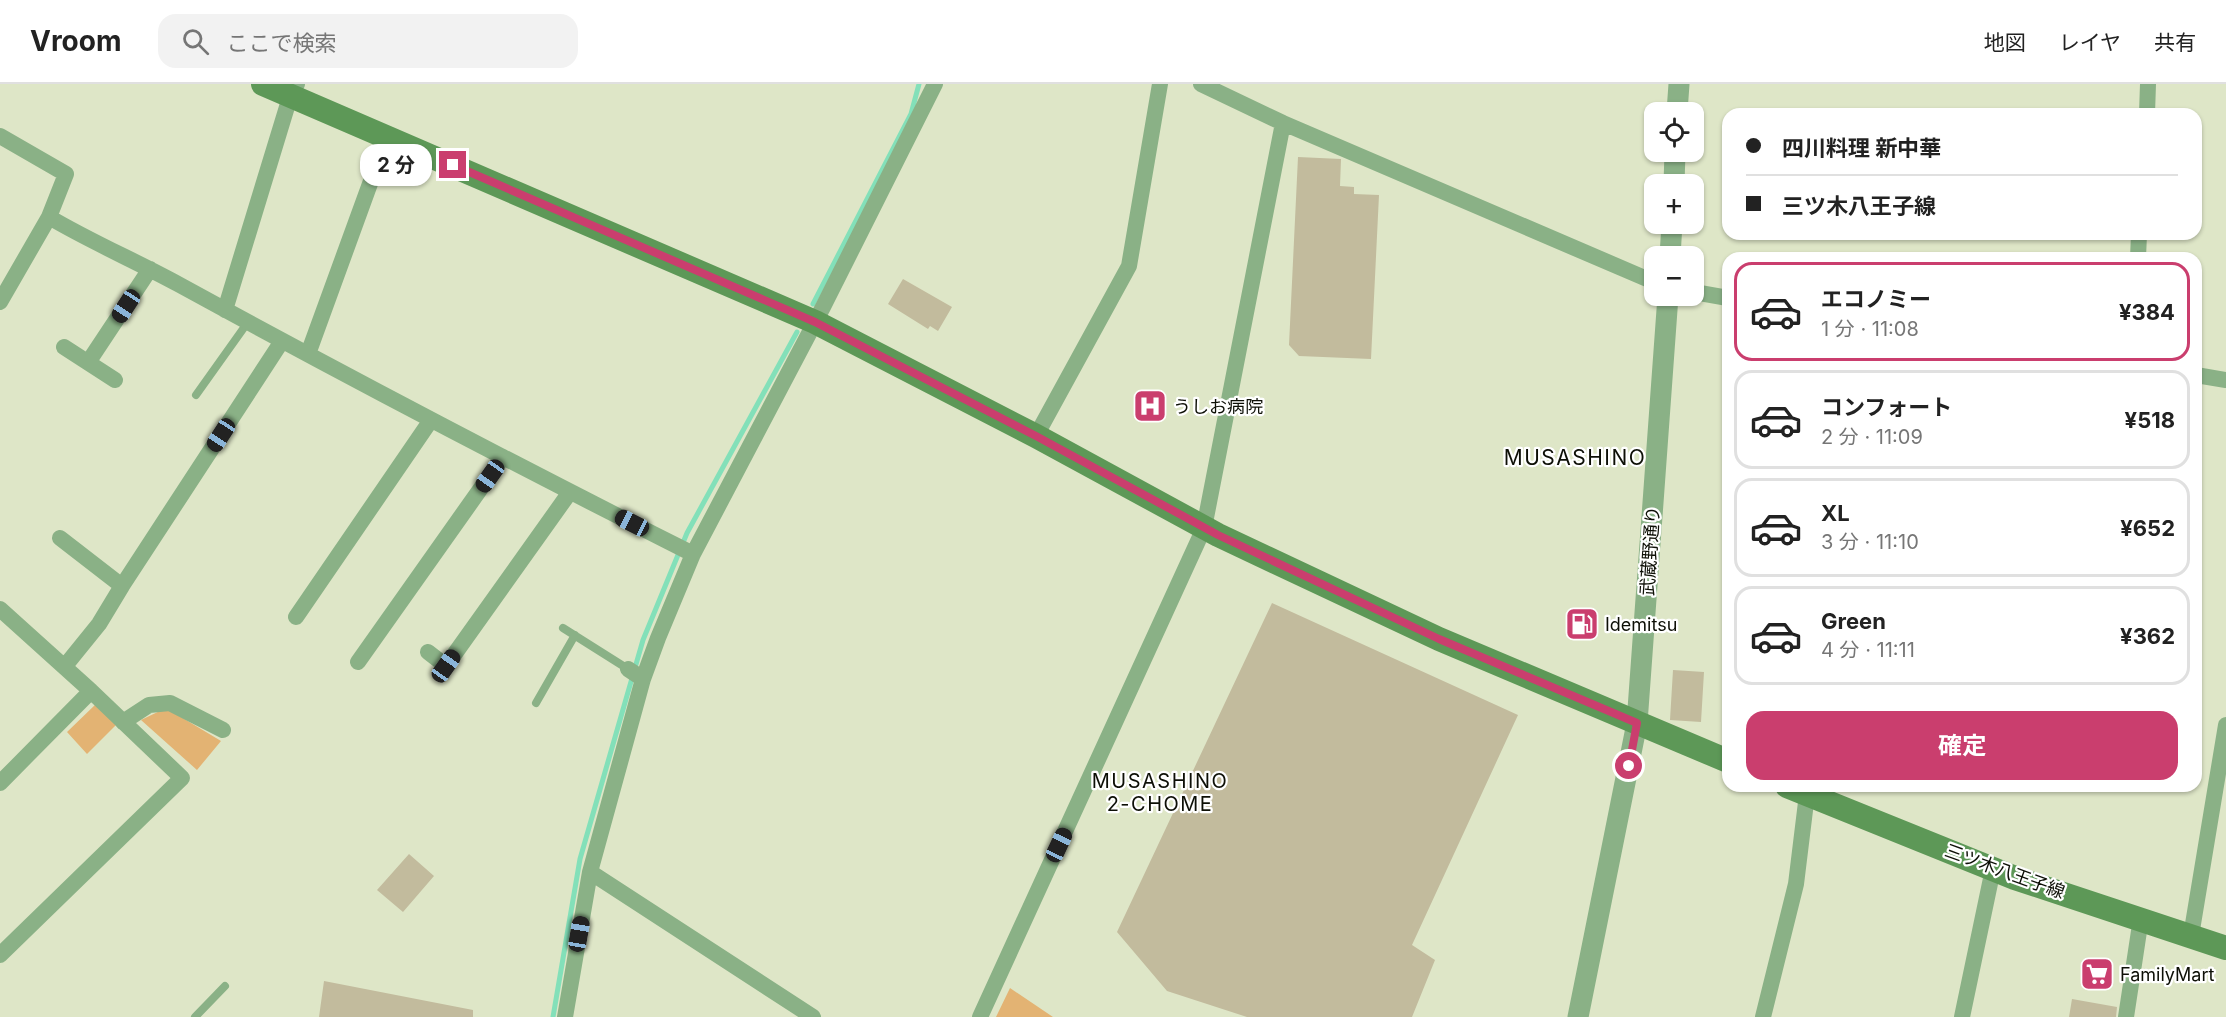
<!DOCTYPE html>
<html lang="ja">
<head>
<meta charset="utf-8">
<style>
  body { margin:0; font-family:Inter,"Noto Sans JP",sans-serif; background:#f2f2f2; color:#222; height:100vh; display:flex; flex-direction:column; font-size:22px; white-space:nowrap }
  * { box-sizing:border-box; margin:0 }
  p { font-size:20px; color:#767676 }
  .icon { flex:none; width:33px; height:33px; fill:none; stroke:currentColor; stroke-width:2; stroke-linecap:round; stroke-linejoin:round }
  .map { position:relative; flex:1; overflow:hidden }
  .drawer { position:absolute; left:1722px; top:168px; width:480px; height:540px; display:flex; flex-direction:column; background:#fff; border-radius:18px; box-shadow:0 2px 4px #0004 }
  .drawer>* { flex:none }
  .guide { position:absolute; left:1722px; top:24px; width:480px; height:132px; border-radius:18px; box-shadow:0 2px 4px #0004; display:grid; align-content:center; height:132px; padding:0 24px; background:#fff }
  .tools { position:absolute; left:1644px; top:18px; display:grid; gap:12px }
  .tools a { display:grid; place-items:center; width:60px; height:60px; border-radius:12px; background:#fff; box-shadow:0 2px 4px #0004; font-size:30px }
  .end { position:absolute; width:27px; height:27px; margin:-14px; border:8px solid #ca3e6e; background:#fff; box-shadow:0 0 0 3px #fff }
  .from { border-radius:50% }
  .bubble { position:absolute; height:42px; border-radius:18px; background:#fff; box-shadow:0 2px 4px #0004; font-size:20px; font-weight:700; line-height:42px; text-align:center }
  .car { position:absolute; width:18px; height:36px; margin:-18px -9px; border-radius:8px; box-shadow:0 0 4px 2px #0007; background:linear-gradient(#222 24%,#8ab4d8 0 40%,#222 0 76%,#8ab4d8 0 86%,#222 0) }
  .guide b { display:flex; align-items:center; gap:21px; height:57px; font-size:22px }
  .guide b+b { border-top:2px solid #e0e0e0 }
  .guide i { width:15px; height:15px; background:#222 }
  ul { padding:10px 0 0; list-style:none }
  li { display:flex; align-items:center; gap:18px; height:99px; margin:0 12px 9px; padding:0 12px; border:3px solid #e0e0e0; border-radius:18px }
  li div { flex:1 }
  li b { display:block; font-size:22px }
  li em { font-style:normal; font-weight:700 }
  li.on { border-color:#ca3e6e }
  li>.icon { width:54px; height:54px; stroke-width:1.5 }
  .primary-button { display:flex; gap:12px; margin-top:auto; padding:12px 24px }
  .primary-button a { flex:1; height:69px; border-radius:18px; background:#ca3e6e; color:#fff; font-size:24px; font-weight:700; line-height:69px; text-align:center }
  header { display:flex; align-items:center; gap:36px; box-sizing:border-box; height:84px; padding:0 30px; background:#fff; border-bottom:2px solid #e0e0e0 }
  header strong { font-size:28px }
  nav { display:flex; gap:33px; margin-inline-start:auto; font-size:21px }
  .search { width:420px; height:54px; background:#f2f2f2; display:flex; align-items:center; gap:15px; box-sizing:border-box; padding:0 21px; border-radius:18px; color:#767676; font-size:22px }
  .map>svg:first-child { display:block }
  .green { fill:#e3b373 }
  .lines { fill:none; stroke-linecap:round; stroke-linejoin:round }
  .stream { stroke:#83e0b9; stroke-width:5 }
  .building { fill:#c2bb9d }
  .service { stroke:#8ab186; stroke-width:8 }
  .minor { stroke:#8ab186; stroke-width:16 }
  .tertiary { stroke:#8ab186; stroke-width:21 }
  .secondary { stroke:#5d9857; stroke-width:24 }
  .route { stroke:#ca3e6e; stroke-width:8 }
  .labels { text-anchor:middle; dominant-baseline:central; stroke-width:4.5; stroke-linejoin:round; paint-order:stroke }
  .poi-label { font-size:18px; fill:#0d0f06; stroke:#fff; text-anchor:start }
  .street-label { font-size:18px; fill:#0d0f06; stroke:#fff }
  .neighbourhood-label { font-size:20px; letter-spacing:1.5px; fill:#0d0f06; stroke:#fff }
  .quarter-label { font-size:21px; letter-spacing:1.5px; fill:#0d0f06; stroke:#fff }
</style>
</head>
<body>
<header>
<strong>Vroom</strong>
<div class="search"><svg class="icon" aria-label="search" viewBox="0 0 24 24"><circle cx="10" cy="10" r="6"/><path d="M15 15l6 6"/></svg>ここで検索</div>
<nav><a>地図</a><a>レイヤ</a><a>共有</a></nav>
</header>
<div class="map">
<svg width="2226" height="933" viewBox="0 0 2226 933">
  <rect width="100%" height="100%" fill="#dee6c7"/>
  <path class="green" d="M 96,620 L 116,641 L 87,670 L 67,648 Z
    M 166,624 L 221,657 L 197,686 L 141,636 Z
    M 1010,904 L 1053,933 L 996,933 Z"/>
  <g class="lines">
    <path class="stream" d="M 813,220 L 911,30 L 919,0
      M 553,933 L 580,775 L 643,556 L 687,449 L 797,248"/>
  </g>
  <path class="building" d="M 1298,73 L 1341,75 L 1340,102 L 1354,103 L 1354,110 L 1379,111 L 1371,275 L 1299,272 L 1289,261 Z
    M 903,195 L 952,223 L 938,247 L 930,242 L 928,245 L 888,220 Z
    M 1272,519 L 1518,631 L 1412,861 L 1435,876 L 1412,933 L 1247,933 L 1167,907 L 1117,848 Z
    M 1673,586 L 1704,588 L 1701,638 L 1670,636 Z
    M 409,770 L 434,792 L 403,828 L 377,806 Z
    M 324,897 L 473,926 L 473,933 L 319,933 Z
    M 2072,915 L 2117,923 L 2116,933 L 2069,933 Z"/>
  <g class="lines">
    <path class="service" d="M 196,311 L 248,238
      M 563,544 L 628,585
      M 536,619 L 575,551
      M 195,933 L 225,902"/>
    <path class="minor" d="M 1201,0 L 1283,39 L 1654,198
      M 2147,30 L 2148,0
      M 0,52 L 66,90 L 49,133 L 0,218
      M 49,133 C 91,158 136,177 178,200 C 348,293 520,383 693,470
      M 2138,174 L 2139,150
      M 1694,208 L 1728,214
      M 225,226 L 290,13 L 297,0
      M 64,263 L 115,296
      M 308,270 L 387,53
      M 89,277 L 150,185
      M 2196,291 L 2226,296
      M 1036,352 L 1129,182 L 1160,0
      M 60,454 L 122,502
      M 0,525 L 91,607 L 0,699
      M 296,533 L 431,336
      M 428,568 L 446,582 L 570,408
      M 358,578 L 503,373
      M 65,582 L 99,540 L 122,502 L 282,257
      M 628,585 L 643,595
      M 123,638 L 149,621 L 170,619 L 223,646
      M 590,788 L 813,933
      M 2191,852 L 2226,641
      M 0,871 L 182,694 L 91,607
      M 565,933 L 590,788 L 643,595 L 658,554 L 693,470 L 823,223 L 935,0
      M 980,933 L 1204,444 L 1283,39
      M 1763,933 L 1796,800 L 1807,710
      M 1962,933 L 1993,785
      M 2126,933 L 2141,834"/>
    <path class="tertiary" d="M 1677,28 L 1679,0
      M 1674,100 L 1675,68
      M 1670,172 L 1672,140
      M 1578,933 L 1637,639 L 1668,212"/>
    <path class="secondary" d="M 263,0 L 815,238 L 1036,352 L 1218,451 L 1439,555 L 1728,677
      M 1787,702 L 2015,794 L 2226,864"/>
  </g>
  <g class="lines">
    <path class="route" d="M 453,81 L 815,238 L 1036,352 L 1218,451 L 1439,555 L 1637,639 L 1629,682"/>
  </g>
  <defs>
    <g id="hospital-square" transform="scale(1.725)"><rect x="-9" y="-9" width="18" height="18" rx="4" fill="#ca3e6e" stroke="#fff"/><path d="M-5-5h3v3.5h4V-5h3V5h-3V1.5h-4V5h-3Z" fill="#fff"/></g>
    <g id="fuel-square" transform="scale(1.725)"><rect x="-9" y="-9" width="18" height="18" rx="4" fill="#ca3e6e" stroke="#fff"/><path d="M-5.5-6h7V0h2V4h1.3V-2.5L3-4.5l.8-.8L6-3V5H2.5V1h-1V6h-7ZM-4.2-4.7v3.2H.2V-4.7Z" fill="#fff"/></g>
    <g id="supermarket-square" transform="scale(1.725)"><rect x="-9" y="-9" width="18" height="18" rx="4" fill="#ca3e6e" stroke="#fff"/><path d="M-6-5.5h2.5l.6 2H6L4.5 2H-2.5L-4.4-4H-6ZM-1.5 3.2a1.3 1.3 0 1 0 .1 0ZM3 3.2a1.3 1.3 0 1 0 .1 0Z" fill="#fff"/></g>
  </defs>
  <g fill-rule="evenodd">
    <use href="#hospital-square" x="1150" y="322"/>
    <use href="#fuel-square" x="1582" y="540"/>
    <use href="#supermarket-square" x="2097" y="890"/>
  </g>
  <g class="labels">
    <g class="poi-label">
      <text x="1173" y="322">うしお病院</text>
      <text x="1605" y="540">Idemitsu</text>
      <text x="2120" y="890">FamilyMart</text>
    </g>
    <g class="street-label">
      <text transform="translate(1650 467) rotate(-86)">武蔵野通り</text>
      <text transform="translate(2005 787) rotate(20)">三ツ木八王子線</text>
    </g>
    <g class="neighbourhood-label">
      <text x="1160" y="697">MUSASHINO<tspan x="1160" dy="23">2-CHOME</tspan></text>
    </g>
    <g class="quarter-label">
      <text x="1575" y="373">MUSASHINO</text>
    </g>
  </g>
</svg>
<div class="tools">
<a><svg class="icon" aria-label="locate" viewBox="0 0 24 24"><circle cx="12" cy="12" r="6"/><path d="M12 2v4M12 18v4M2 12h4M18 12h4"/></svg></a>
<a>+</a>
<a>−</a>
</div>
<i class="end from" style="left:1629px;top:682px"></i>
<i class="end" style="left:453px;top:81px"></i>
<div class="bubble" style="left:360px;top:60px;width:72px">2 分</div>
<i class="car" style="left:126px;top:222px;rotate:213deg"></i>
<i class="car" style="left:221px;top:351px;rotate:213deg"></i>
<i class="car" style="left:490px;top:392px;rotate:215deg"></i>
<i class="car" style="left:632px;top:439px;rotate:297deg"></i>
<i class="car" style="left:446px;top:582px;rotate:35deg"></i>
<i class="car" style="left:1059px;top:761px;rotate:25deg"></i>
<i class="car" style="left:579px;top:850px;rotate:10deg"></i>
<div class="guide">
<b><i class="from"></i>四川料理 新中華</b>
<b><i></i>三ツ木八王子線</b>
</div>
<section class="drawer">
<ul>
<li class="on"><svg class="icon" aria-label="car" viewBox="0 0 24 24"><path d="M5 17H2v-5l4-1 3-4h7l3 4 3 1v5h-3M9 17h6M6 11h13"/><circle cx="7" cy="17" r="2"/><circle cx="17" cy="17" r="2"/></svg><div><b>エコノミー</b><p>1 分 · 11:08</p></div><em>¥384</em></li>
<li><svg class="icon" aria-label="car" viewBox="0 0 24 24"><path d="M5 17H2v-5l4-1 3-4h7l3 4 3 1v5h-3M9 17h6M6 11h13"/><circle cx="7" cy="17" r="2"/><circle cx="17" cy="17" r="2"/></svg><div><b>コンフォート</b><p>2 分 · 11:09</p></div><em>¥518</em></li>
<li><svg class="icon" aria-label="car" viewBox="0 0 24 24"><path d="M5 17H2v-5l4-1 3-4h7l3 4 3 1v5h-3M9 17h6M6 11h13"/><circle cx="7" cy="17" r="2"/><circle cx="17" cy="17" r="2"/></svg><div><b>XL</b><p>3 分 · 11:10</p></div><em>¥652</em></li>
<li><svg class="icon" aria-label="car" viewBox="0 0 24 24"><path d="M5 17H2v-5l4-1 3-4h7l3 4 3 1v5h-3M9 17h6M6 11h13"/><circle cx="7" cy="17" r="2"/><circle cx="17" cy="17" r="2"/></svg><div><b>Green</b><p>4 分 · 11:11</p></div><em>¥362</em></li>
</ul>
<div class="primary-button"><a>確定</a></div>
</section>
</div>
</body>
</html>
